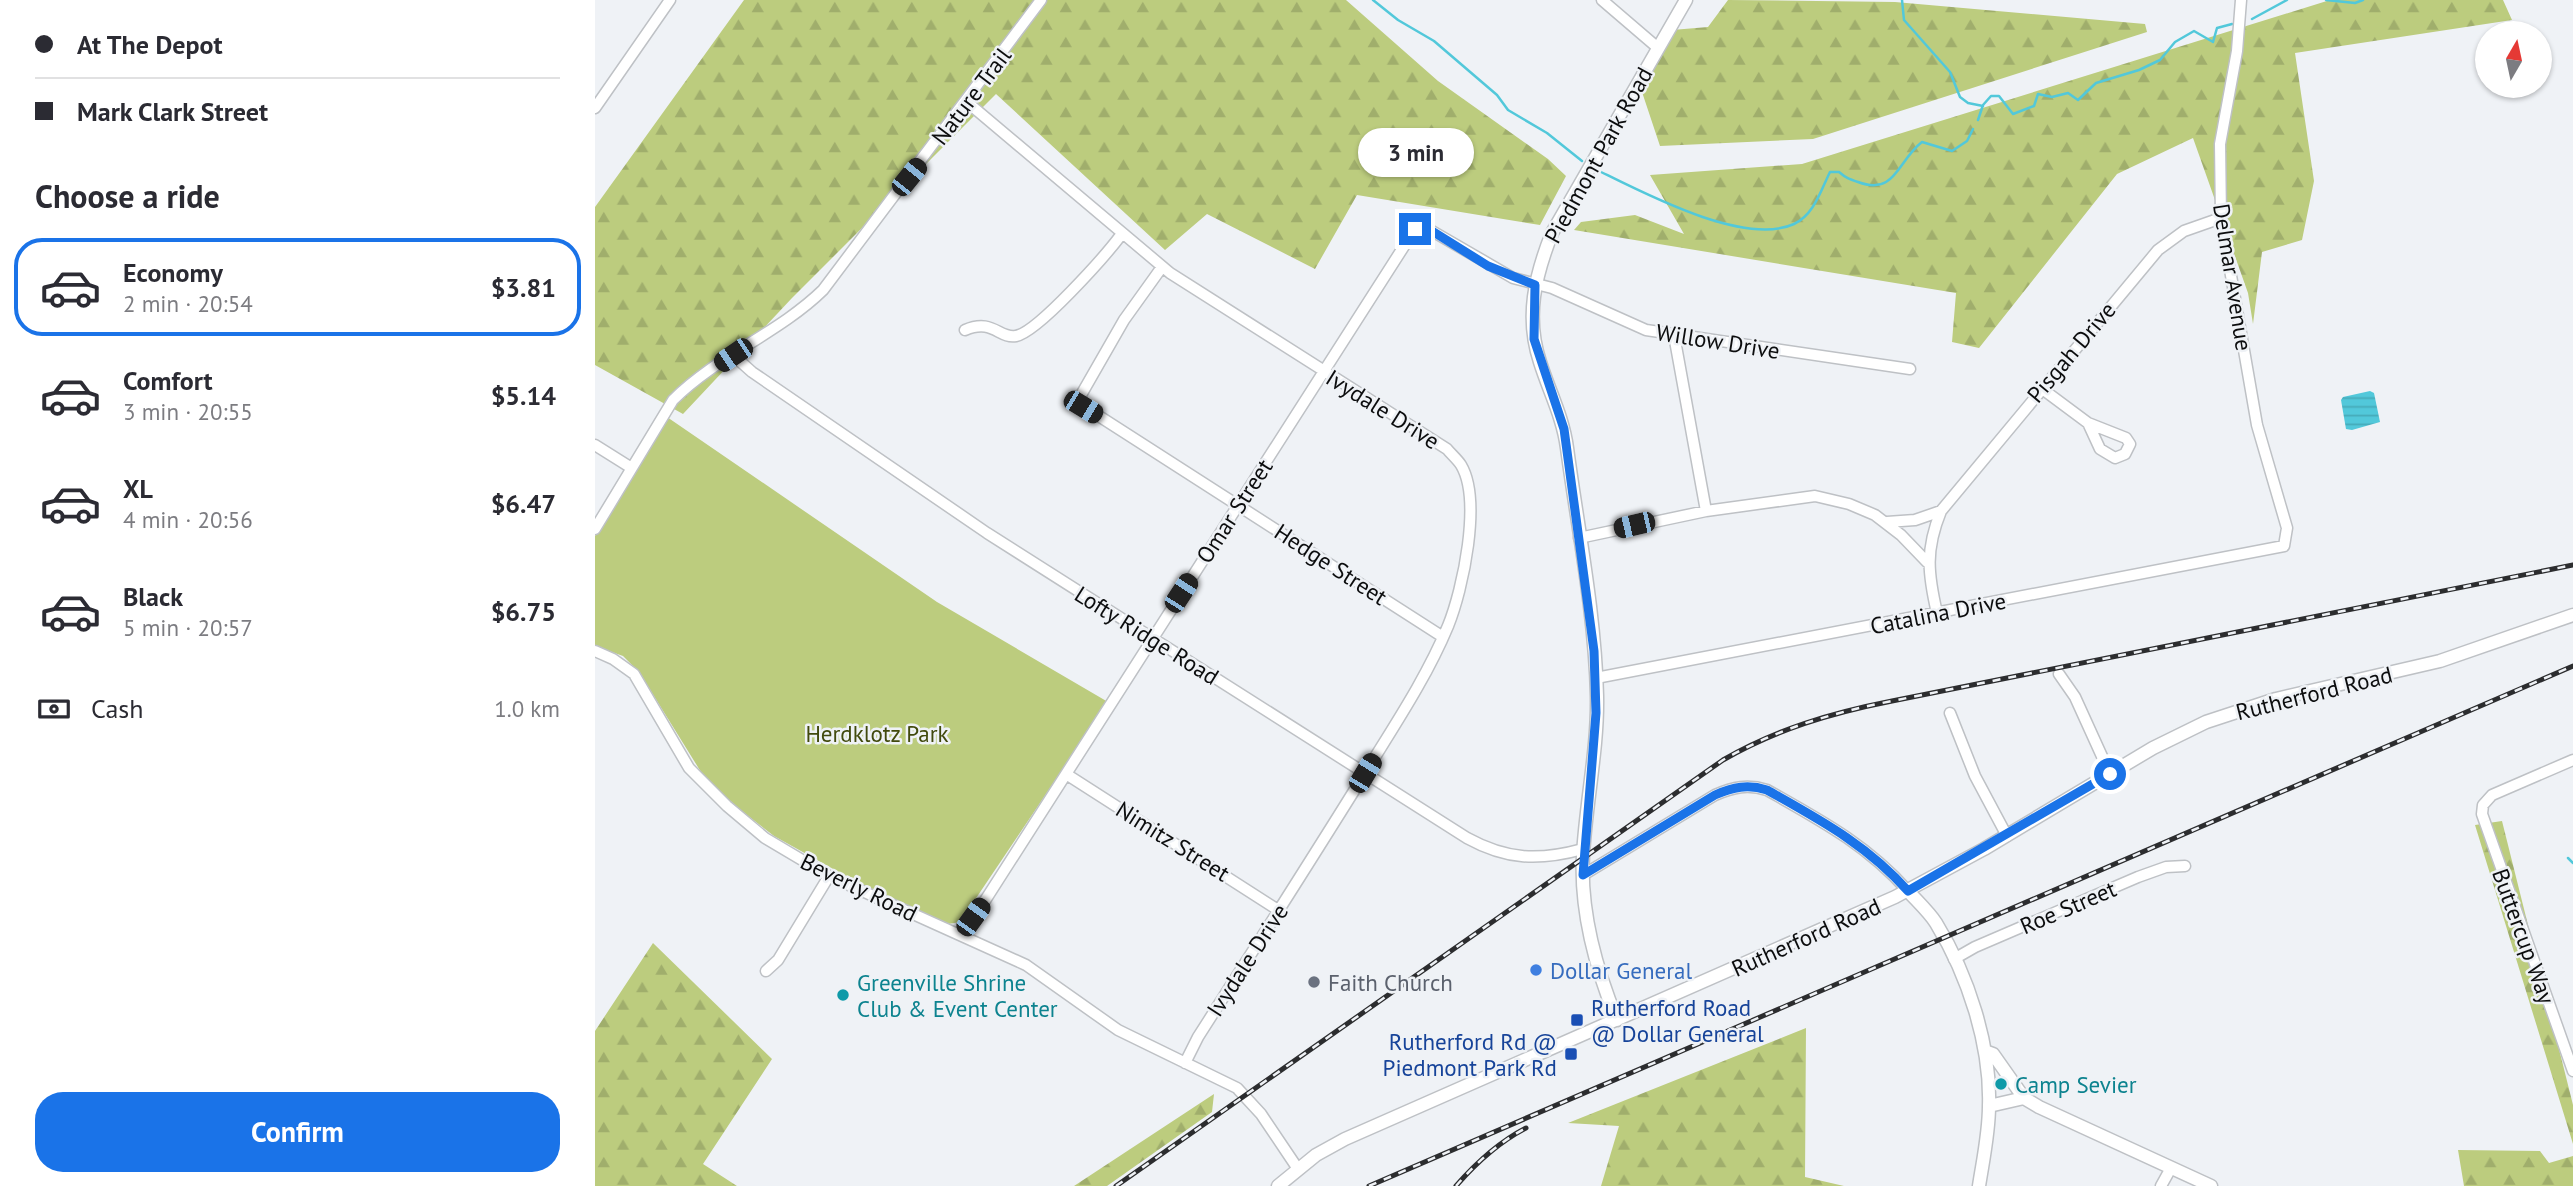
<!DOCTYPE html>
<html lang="en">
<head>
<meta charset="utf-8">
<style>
  body { margin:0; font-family:"PT Sans",sans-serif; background:#f7f7f7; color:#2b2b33; height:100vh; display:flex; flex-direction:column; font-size:26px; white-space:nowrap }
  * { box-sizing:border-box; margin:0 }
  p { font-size:23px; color:#7c7c81 }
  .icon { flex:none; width:38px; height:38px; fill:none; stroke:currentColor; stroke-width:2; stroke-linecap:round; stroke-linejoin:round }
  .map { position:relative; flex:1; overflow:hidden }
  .sheet { display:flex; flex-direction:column; background:#fff; width:595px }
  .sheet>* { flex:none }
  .banner { display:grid; align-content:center; height:154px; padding:0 35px; background:#fff }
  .needle { width:46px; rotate:9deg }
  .controls { position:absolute; left:1880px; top:21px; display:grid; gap:14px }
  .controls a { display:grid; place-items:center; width:77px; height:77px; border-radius:50%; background:#fff; box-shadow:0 2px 5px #0004; font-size:35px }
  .end { position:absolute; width:32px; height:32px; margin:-16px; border:9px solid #1a73e8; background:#fff; box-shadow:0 0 0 4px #fff }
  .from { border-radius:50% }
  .bubble { position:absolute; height:49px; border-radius:24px; background:#fff; box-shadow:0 2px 5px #0004; font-size:23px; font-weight:700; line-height:49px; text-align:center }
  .car { position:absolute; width:21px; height:42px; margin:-21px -10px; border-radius:9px; box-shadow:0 0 5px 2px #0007; background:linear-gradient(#222 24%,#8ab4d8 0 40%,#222 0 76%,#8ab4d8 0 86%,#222 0) }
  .banner b { display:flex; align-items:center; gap:24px; height:66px; font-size:26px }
  .banner b+b { border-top:2px solid #e1e1e2 }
  .banner i { width:18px; height:18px; background:#2b2b33 }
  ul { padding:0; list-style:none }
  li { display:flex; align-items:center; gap:21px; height:98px; margin:0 14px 10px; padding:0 21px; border:4px solid transparent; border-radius:28px }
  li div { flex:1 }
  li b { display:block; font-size:26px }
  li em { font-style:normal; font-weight:700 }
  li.current { border-color:#1a73e8 }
  li>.icon { width:63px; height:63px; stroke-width:1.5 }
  h2 { padding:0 35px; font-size:32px; line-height:84px }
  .pay { display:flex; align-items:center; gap:18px; height:77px; padding:0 35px; font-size:26px }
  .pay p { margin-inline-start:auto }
  .primary-button { display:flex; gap:14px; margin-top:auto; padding:14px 35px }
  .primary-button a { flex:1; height:80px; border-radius:28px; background:#1a73e8; color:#fff; font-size:28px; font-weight:700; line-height:80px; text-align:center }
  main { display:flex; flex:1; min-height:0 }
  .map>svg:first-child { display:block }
  .green { fill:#bccc7e }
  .forest { fill:url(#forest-firs) }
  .water { fill:url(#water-rules) }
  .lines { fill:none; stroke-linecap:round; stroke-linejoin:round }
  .stream { stroke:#52c8da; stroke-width:2.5 }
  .minor-casing { stroke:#bec1c5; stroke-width:13 }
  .tertiary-casing { stroke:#bec1c5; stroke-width:15 }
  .minor { stroke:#fff; stroke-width:10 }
  .tertiary { stroke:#fff; stroke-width:12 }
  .rail-casing { stroke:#2c2d2f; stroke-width:5 }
  .rail { stroke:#eff2f6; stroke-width:2.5; stroke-dasharray:8; stroke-linecap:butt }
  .route { stroke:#1a73e8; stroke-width:9 }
  .shop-dot { fill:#3f7fe0; stroke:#eff2f6; stroke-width:2.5 }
  .worship-dot { fill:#6b7280; stroke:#eff2f6; stroke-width:2.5 }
  .culture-dot { fill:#0f9aa8; stroke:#eff2f6; stroke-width:2.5 }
  .transit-dot { fill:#1a4fb4; stroke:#eff2f6; stroke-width:2.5 }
  .labels { text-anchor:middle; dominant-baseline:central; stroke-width:5; stroke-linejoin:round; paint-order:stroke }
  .street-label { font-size:23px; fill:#0c0d0e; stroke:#eff2f6 }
  .park-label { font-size:23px; fill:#414a0d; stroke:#eff2f6 }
  .shop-label { font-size:23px; fill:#366cbe; stroke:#eff2f6; text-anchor:start }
  .culture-label { font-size:23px; fill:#0d838f; stroke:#eff2f6; text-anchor:start }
  .worship-label { font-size:23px; fill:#5b616d; stroke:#eff2f6; text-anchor:start }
  .transit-label { font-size:23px; fill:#164399; stroke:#eff2f6; text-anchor:start }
</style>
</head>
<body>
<main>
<section class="sheet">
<div class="banner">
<b><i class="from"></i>At The Depot</b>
<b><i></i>Mark Clark Street</b>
</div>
<h2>Choose a ride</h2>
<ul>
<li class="current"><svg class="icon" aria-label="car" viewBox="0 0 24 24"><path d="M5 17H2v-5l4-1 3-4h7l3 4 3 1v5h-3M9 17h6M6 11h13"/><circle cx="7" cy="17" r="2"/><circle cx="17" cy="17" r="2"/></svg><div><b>Economy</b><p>2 min · 20:54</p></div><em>$3.81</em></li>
<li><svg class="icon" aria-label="car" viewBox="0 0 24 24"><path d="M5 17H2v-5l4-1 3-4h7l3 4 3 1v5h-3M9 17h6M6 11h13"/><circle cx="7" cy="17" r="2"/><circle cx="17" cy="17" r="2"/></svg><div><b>Comfort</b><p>3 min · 20:55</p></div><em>$5.14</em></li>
<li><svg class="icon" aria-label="car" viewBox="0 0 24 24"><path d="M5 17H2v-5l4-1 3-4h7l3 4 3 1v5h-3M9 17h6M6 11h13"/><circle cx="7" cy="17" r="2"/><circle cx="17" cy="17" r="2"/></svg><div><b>XL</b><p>4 min · 20:56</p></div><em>$6.47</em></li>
<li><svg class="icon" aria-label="car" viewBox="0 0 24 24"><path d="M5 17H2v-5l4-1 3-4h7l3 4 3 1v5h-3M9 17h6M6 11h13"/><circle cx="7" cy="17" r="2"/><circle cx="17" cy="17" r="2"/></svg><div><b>Black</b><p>5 min · 20:57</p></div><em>$6.75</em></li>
</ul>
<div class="pay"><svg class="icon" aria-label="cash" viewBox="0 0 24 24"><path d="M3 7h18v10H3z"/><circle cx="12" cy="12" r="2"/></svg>Cash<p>1.0 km</p></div>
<div class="primary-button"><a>Confirm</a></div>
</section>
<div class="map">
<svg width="1978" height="1186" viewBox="0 0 1978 1186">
  <defs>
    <pattern id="forest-firs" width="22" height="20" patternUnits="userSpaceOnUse" patternTransform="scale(1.75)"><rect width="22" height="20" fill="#bccc7e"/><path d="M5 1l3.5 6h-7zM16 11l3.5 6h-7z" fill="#a0ae6c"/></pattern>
    <pattern id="water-rules" width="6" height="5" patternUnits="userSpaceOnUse" patternTransform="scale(1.75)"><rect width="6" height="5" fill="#52c8da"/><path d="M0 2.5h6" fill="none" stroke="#46abba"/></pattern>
  </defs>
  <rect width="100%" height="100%" fill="#eff2f6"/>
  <path class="green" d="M 72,417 L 342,602 L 513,702 L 365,922 L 353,924 L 258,880 L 179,836 L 134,801 L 106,772 L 44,672 L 28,656 L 0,646 L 0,536 Z"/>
  <path class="forest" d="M 149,0 L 751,0 L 843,81 L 953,159 L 971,176 L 945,225 L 762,195 L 720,269 L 612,214 L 570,250 L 401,94 L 197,298 L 88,414 L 0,365 L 0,207 Z
    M 1133,0 L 1300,2 L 1550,24 L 1552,32 L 1218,139 L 1065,146 L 1046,89 L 1077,30 L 1113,27 Z
    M 1735,0 L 1908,0 L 1917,20 L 1700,53 L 1719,181 L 1707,240 L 1667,252 L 1658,324 L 1653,293 L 1598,138 L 1522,174 L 1384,348 L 1357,342 L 1361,293 L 979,230 L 986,222 L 1040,215 L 1089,234 L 1055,175 L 1207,164 Z
    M 1907,821 L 1978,1105 L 1978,1144 L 1880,825 Z
    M 58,943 L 177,1059 L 108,1164 L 142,1186 L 0,1186 L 0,1031 Z
    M 1211,1028 L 1210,1177 L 1249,1186 L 1006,1186 L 1024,1126 L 973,1123 Z
    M 619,1094 L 617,1112 L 512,1186 L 479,1186 Z
    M 1863,1150 L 1945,1151 L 1954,1163 L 1978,1156 L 1978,1186 L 1869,1186 Z"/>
  <path class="water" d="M 1775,391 L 1779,393 L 1785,422 L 1757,430 L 1751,429 L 1746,400 L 1748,397 Z"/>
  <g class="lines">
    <path class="stream" d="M 778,0 L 803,20 L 839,41 L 902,95 L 913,110 L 952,133 L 987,161
      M 1307,0 L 1309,20 L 1355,72 L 1365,97 L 1373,103 L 1388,106
      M 1731,0 L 1760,3 L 1768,0
      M 1657,19 L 1692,0
      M 1383,120 L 1388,105 L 1396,96 L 1404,96 L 1418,114 L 1439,106 L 1443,94 L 1457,97 L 1473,93 L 1483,100 L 1501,83 L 1544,70 L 1565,60 L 1580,42 L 1599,31 L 1618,42 L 1622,28 L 1637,24
      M 1000,169 C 1047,192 1149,247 1199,224 C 1219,215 1226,190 1235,172 L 1244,172 C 1251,178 1254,179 1263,182 C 1301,196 1302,161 1327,142 L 1357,151 L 1372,141 L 1378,129
      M 1973,858 L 1978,863"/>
    <g class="minor-casing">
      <path id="minor" d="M 1007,0 L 1063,48
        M 372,102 L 575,273 L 852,449 C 856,454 862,459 866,465 C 887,500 868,589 853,626 C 831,679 797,729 767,778 C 713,865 658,951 603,1037 L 590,1063
        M 0,108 L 75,0
        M 567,267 L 529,320 L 482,402 L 848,637
        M 370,330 C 398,318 404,339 421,336 C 443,332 511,255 526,235
        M 1079,335 L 1111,511
        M 138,355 L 157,372 L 392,533 L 872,838 C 912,860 944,861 988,849
        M 1446,388 L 1493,423
        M 1493,423 L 1531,438 L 1535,444 L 1530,454 L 1520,458 L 1505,449 Z
        M 0,445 L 35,467
        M 1292,522 L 1320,520 L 1346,511 L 1563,250 L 1589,231 L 1626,218
        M 0,529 L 78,400 C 122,356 184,333 228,290 L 446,0
        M 984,538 L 1111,511 L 1220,496 L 1254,504 L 1280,515 L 1306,535 L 1332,562
        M 1342,613 C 1333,574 1330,550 1346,511
        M 0,651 L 18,659 L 39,674 L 94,768 L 132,806 L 170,838 L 234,876 L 431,965 L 523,1030 L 642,1088 L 666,1114 L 703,1169
        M 1464,674 L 1480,697 L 1515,774
        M 1001,678 L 1689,546 L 1692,528 L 1662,425 L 1626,218 L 1625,144 L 1642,51 L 1646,0
        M 1355,713 L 1380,776 L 1412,836
        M 1978,760 L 1897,795 L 1888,805 L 1887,814 L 1978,1071
        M 471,774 L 683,910
        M 988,875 L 1120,795 C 1138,787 1153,784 1172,790 C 1225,820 1271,844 1313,891
        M 365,934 L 391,899 L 820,229 L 837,231 L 918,278 L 957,288 L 1051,330 L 1315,369
        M 1359,959 L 1380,947 L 1543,877 L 1571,867 L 1590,866
        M 171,971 L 183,960 L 234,876
        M 1566,1186 L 1576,1168"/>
    </g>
    <g class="tertiary-casing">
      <path id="tertiary" d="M 1313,891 C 1322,901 1334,912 1341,923 C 1373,975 1396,1045 1394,1106 C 1394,1133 1388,1160 1384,1186
        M 1022,1020 C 1001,969 985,910 988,855 C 991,802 1003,748 1002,696 C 1000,613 983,530 972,448 C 968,417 954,391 945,362 C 930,317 940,276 957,233 L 1091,0
        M 1390,1051 L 1398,1054 L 1429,1098 L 1444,1107 L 1616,1186
        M 1394,1106 L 1429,1098
        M 683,1186 L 721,1155 L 750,1139 L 1300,897 L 1389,849 L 1558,748 L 1611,722 L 1681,699 L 1845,661 L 1978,615"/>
    </g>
    <use href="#minor" class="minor"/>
    <use href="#tertiary" class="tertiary"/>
    <g class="rail-casing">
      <path id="rail" d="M 521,1186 L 1128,760 C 1182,729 1236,713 1297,701 L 1978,565
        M 774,1186 L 1978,666
        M 861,1186 C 881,1163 904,1142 931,1128"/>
    </g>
    <use href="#rail" class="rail"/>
  </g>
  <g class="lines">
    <path class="route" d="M 820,229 L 837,231 L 893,266 L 940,285 L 939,339 L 969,429 L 999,651 L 1001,713 L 988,875 L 1120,795 C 1138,787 1153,784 1172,790 C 1225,820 1271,844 1313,891 L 1515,774"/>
  </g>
  <circle class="shop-dot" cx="941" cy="970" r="7"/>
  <circle class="worship-dot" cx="719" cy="982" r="7"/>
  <g class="culture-dot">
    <circle cx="248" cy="995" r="7"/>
    <circle cx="1406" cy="1084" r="7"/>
  </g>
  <g class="transit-dot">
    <rect x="975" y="1013" width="14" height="14" rx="3.5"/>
    <rect x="969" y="1047" width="14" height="14" rx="3.5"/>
  </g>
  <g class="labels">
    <g class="street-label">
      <text transform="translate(376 96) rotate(-53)">Nature Trail</text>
      <text transform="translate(1003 155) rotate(-61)">Piedmont Park Road</text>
      <text transform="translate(1638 277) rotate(81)">Delmar Avenue</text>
      <text transform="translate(1123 341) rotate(9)">Willow Drive</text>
      <text transform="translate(1476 352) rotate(-50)">Pisgah Drive</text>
      <text transform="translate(788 409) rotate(32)">Ivydale Drive</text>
      <text transform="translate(639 511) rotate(-57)">Omar Street</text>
      <text transform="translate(736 564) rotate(33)">Hedge Street</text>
      <text transform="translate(1343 613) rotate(-11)">Catalina Drive</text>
      <text transform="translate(552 635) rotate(32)">Lofty Ridge Road</text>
      <text transform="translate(1719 693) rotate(-14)">Rutherford Road</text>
      <text transform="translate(578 841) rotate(32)">Nimitz Street</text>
      <text transform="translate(264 887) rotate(26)">Beverly Road</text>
      <text transform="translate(1473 907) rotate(-23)">Roe Street</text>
      <text transform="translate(1929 936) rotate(70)">Buttercup Way</text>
      <text transform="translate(1211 937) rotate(-24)">Rutherford Road</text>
      <text transform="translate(652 960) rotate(-57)">Ivydale Drive</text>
    </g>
    <g class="park-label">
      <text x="282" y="733">Herdklotz Park</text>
    </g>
    <g class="shop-label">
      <text x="955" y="970">Dollar General</text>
    </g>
    <g class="culture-label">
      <text x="262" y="982">Greenville Shrine<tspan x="262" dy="26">Club &amp; Event Center</tspan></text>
      <text x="1420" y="1084">Camp Sevier</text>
    </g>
    <g class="worship-label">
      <text x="733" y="982">Faith Church</text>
    </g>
    <g class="transit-label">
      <text x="996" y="1007">Rutherford Road<tspan x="996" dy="26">@ Dollar General</tspan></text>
      <text x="962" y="1041" text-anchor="end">Rutherford Rd @<tspan x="962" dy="26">Piedmont Park Rd</tspan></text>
    </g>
  </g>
</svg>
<div class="controls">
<a><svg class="needle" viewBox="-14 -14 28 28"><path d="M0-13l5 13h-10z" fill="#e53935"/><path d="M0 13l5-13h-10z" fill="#7c7c81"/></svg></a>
</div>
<i class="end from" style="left:1515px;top:774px"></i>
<i class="end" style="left:820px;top:229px"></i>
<div class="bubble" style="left:763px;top:128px;width:116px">3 min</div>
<i class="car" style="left:314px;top:177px;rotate:39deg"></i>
<i class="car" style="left:138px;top:355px;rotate:236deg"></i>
<i class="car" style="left:488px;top:407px;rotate:121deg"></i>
<i class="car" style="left:1039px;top:525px;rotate:257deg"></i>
<i class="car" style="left:586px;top:593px;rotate:33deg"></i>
<i class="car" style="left:770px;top:773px;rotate:31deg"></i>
<i class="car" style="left:378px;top:917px;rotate:36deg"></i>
</div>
</main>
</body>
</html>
